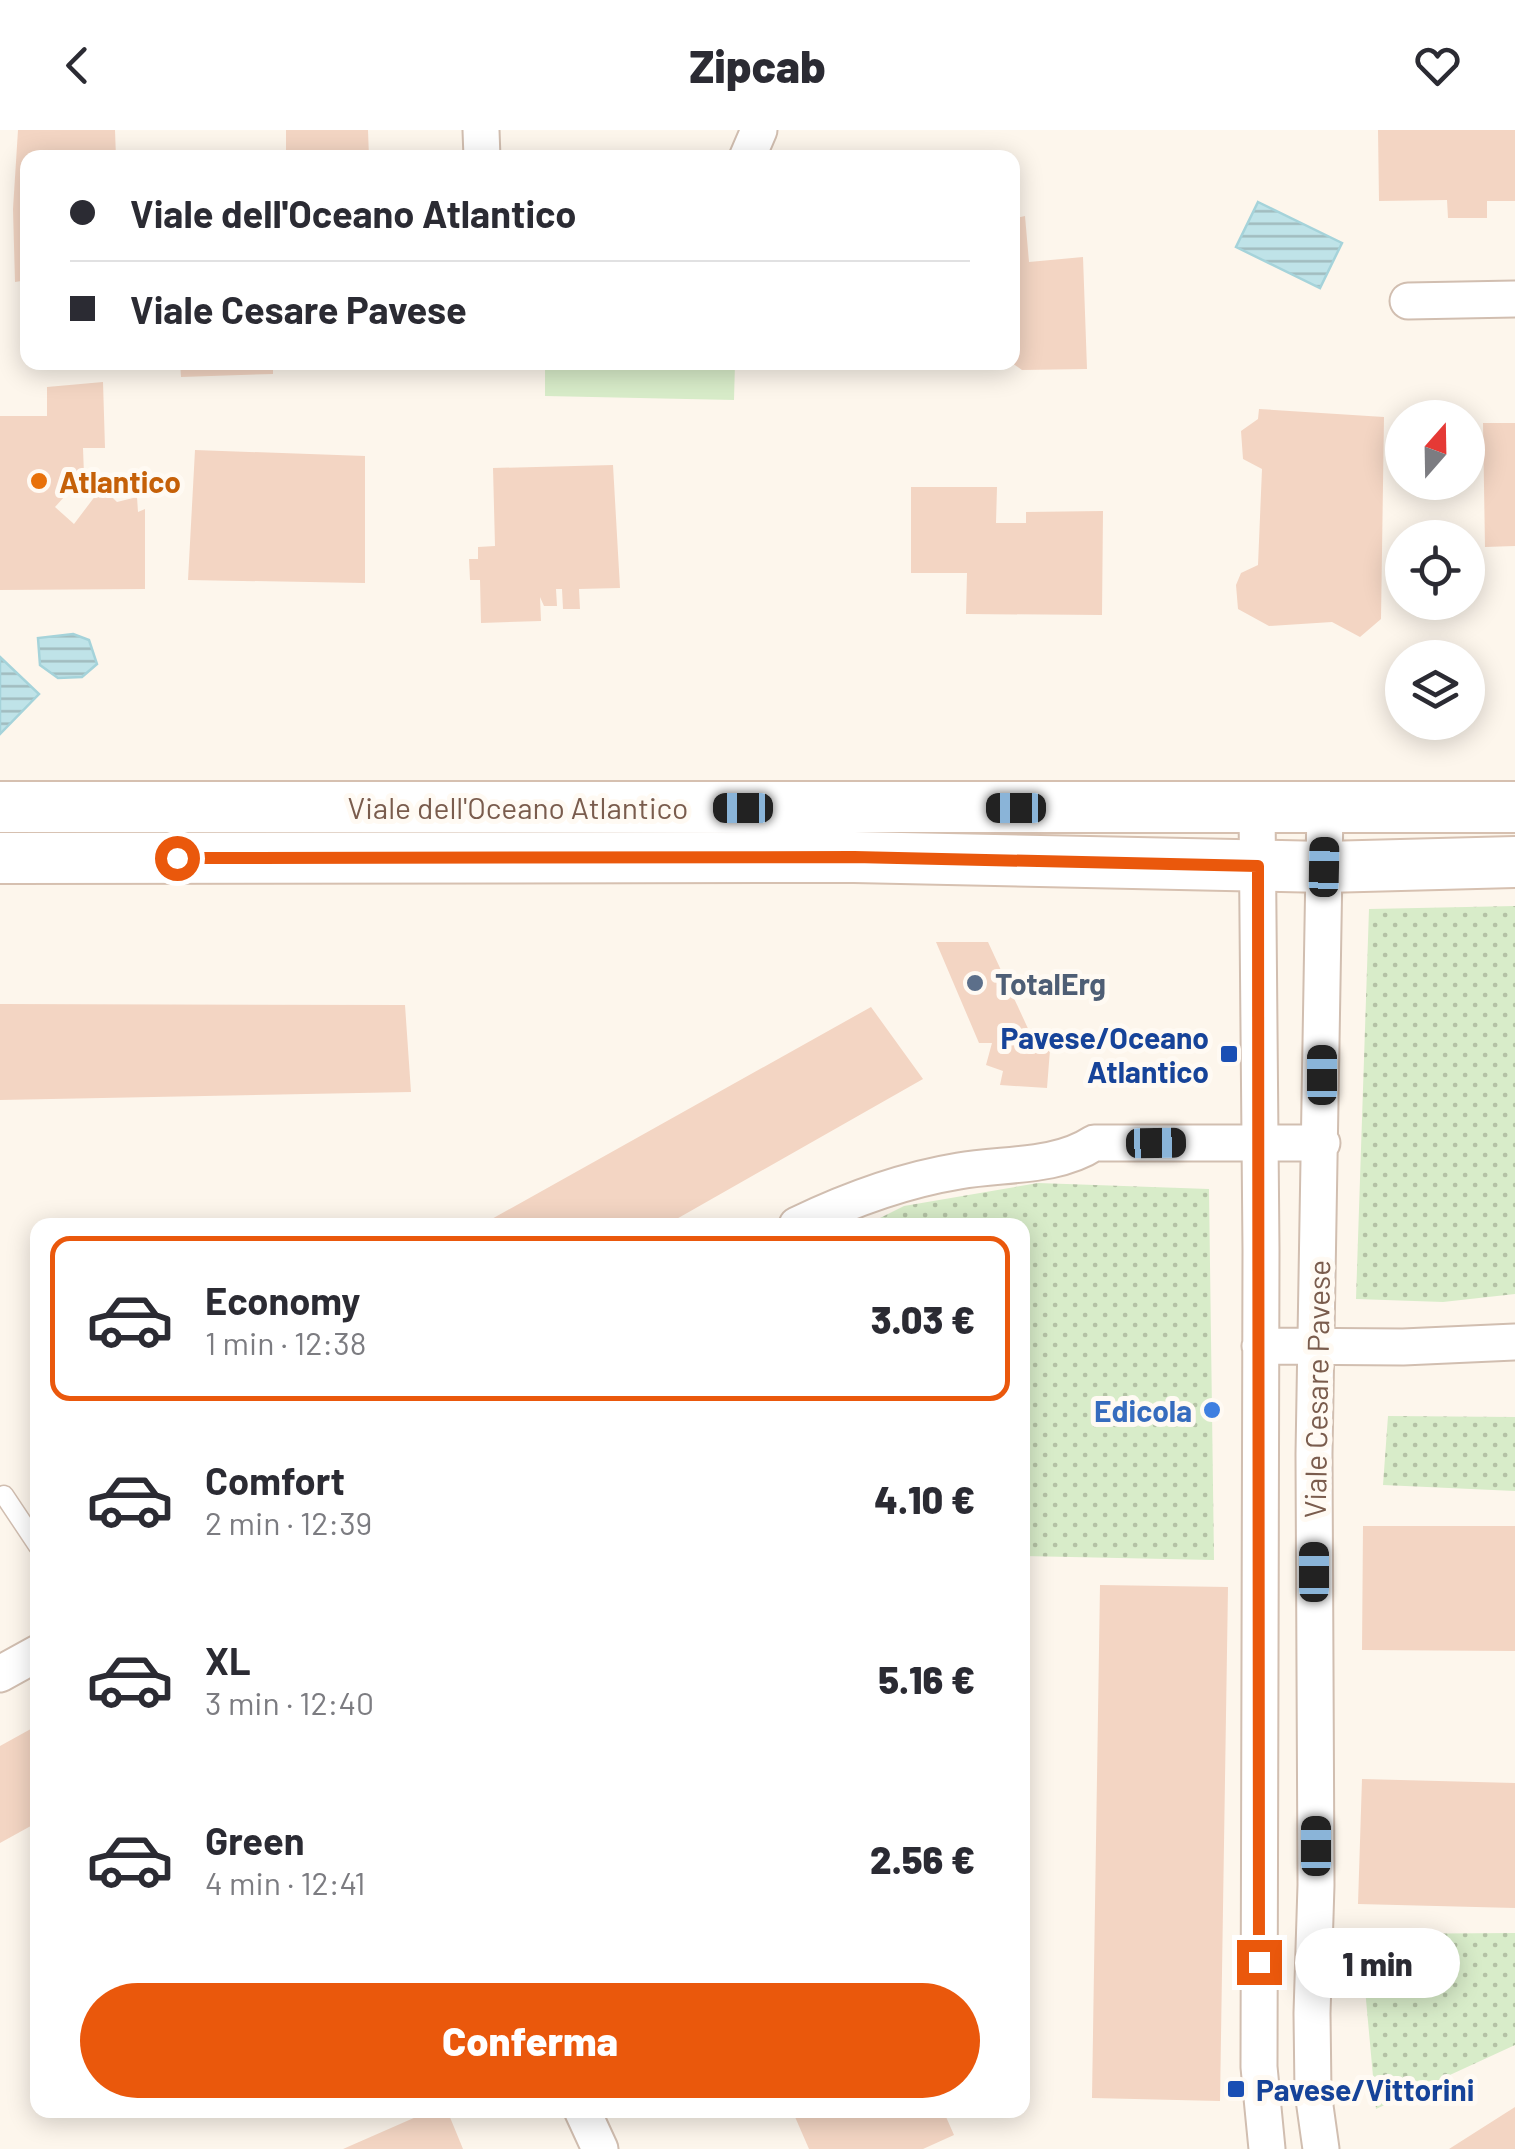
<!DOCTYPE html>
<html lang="it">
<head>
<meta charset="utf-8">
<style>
  body { margin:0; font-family:Barlow,sans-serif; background:#f7f7f7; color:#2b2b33; height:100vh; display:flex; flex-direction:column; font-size:38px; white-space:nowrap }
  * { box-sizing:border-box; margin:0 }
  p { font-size:32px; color:#7c7c81 }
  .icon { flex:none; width:55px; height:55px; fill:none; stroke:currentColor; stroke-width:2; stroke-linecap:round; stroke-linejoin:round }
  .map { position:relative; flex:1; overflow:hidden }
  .sheet { position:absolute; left:30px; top:1088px; width:1000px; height:900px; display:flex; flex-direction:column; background:#fff; border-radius:20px; box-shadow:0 5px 25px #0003 }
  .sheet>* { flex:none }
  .guide { position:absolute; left:20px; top:20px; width:1000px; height:220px; border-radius:20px; box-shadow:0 5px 25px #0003; display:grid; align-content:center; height:220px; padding:0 50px; background:#fff }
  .needle { width:65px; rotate:20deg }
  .buttons { position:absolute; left:1385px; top:270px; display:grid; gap:20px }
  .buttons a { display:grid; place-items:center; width:100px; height:100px; border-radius:50%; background:#fff; box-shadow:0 5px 25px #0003; font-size:50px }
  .end { position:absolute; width:45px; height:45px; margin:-22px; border:12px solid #ea580c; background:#fff; box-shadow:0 0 0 5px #fff }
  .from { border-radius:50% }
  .bubble { position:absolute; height:70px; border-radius:35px; background:#fff; box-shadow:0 5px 25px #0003; font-size:32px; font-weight:800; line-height:70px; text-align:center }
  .car { position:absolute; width:30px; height:60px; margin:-30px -15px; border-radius:12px; box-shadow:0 0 8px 2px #0007; background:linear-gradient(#222 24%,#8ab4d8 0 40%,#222 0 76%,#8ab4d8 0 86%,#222 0) }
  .guide b { display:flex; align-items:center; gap:35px; height:95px; font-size:38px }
  .guide b+b { border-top:2px solid #e1e1e2 }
  .guide i { width:25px; height:25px; background:#2b2b33 }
  ul { padding:18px 0 0; list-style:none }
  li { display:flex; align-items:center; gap:30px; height:165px; margin:0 20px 15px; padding:0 30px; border:5px solid transparent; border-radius:20px }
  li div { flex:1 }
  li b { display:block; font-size:38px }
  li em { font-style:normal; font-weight:800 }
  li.selected { border-color:#ea580c }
  li>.icon { width:90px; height:90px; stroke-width:1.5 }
  .primary-button { display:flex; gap:20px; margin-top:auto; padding:20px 50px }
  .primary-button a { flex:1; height:115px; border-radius:60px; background:#ea580c; color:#fff; font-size:40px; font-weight:800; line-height:115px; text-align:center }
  header { display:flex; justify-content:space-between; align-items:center; height:130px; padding:0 50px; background:#fff; font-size:45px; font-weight:800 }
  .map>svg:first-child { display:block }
  .grass { fill:url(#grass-dots) }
  .garden { fill:#d8ecc9 }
  .water { fill:url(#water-rules); stroke:#a5d3da; stroke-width:2.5 }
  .building { fill:#f3d5c3 }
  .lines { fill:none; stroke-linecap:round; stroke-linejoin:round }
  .service-casing { stroke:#d1beb0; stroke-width:21 }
  .minor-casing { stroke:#d1beb0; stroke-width:39 }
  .secondary-casing { stroke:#d6c0b0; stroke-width:54 }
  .service { stroke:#fff; stroke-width:18 }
  .minor { stroke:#fff; stroke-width:35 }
  .secondary { stroke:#fff; stroke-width:50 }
  .route { stroke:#ea580c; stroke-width:12 }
  .food-dot { fill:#e8710a; stroke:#fffaf3; stroke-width:4 }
  .service-dot { fill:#5c6f8a; stroke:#fffaf3; stroke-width:4 }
  .transit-dot { fill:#1a4fb4; stroke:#fffaf3; stroke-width:4 }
  .shop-dot { fill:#3f7fe0; stroke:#fffaf3; stroke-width:4 }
  .labels { text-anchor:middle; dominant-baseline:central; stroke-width:10; stroke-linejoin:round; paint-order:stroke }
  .food-label { font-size:30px; font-weight:bold; fill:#c56008; stroke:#fffaf3; text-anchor:start }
  .street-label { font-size:30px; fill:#7a5c4d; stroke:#fffaf3 }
  .service-label { font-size:30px; font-weight:bold; fill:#4e5e75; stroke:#fffaf3; text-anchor:start }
  .transit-label { font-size:30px; font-weight:bold; fill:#164399; stroke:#fffaf3; text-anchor:end }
  .shop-label { font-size:30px; font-weight:bold; fill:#366cbe; stroke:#fffaf3; text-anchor:end }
</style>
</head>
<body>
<header><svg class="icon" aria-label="back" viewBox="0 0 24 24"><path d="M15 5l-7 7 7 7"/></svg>Zipcab<svg class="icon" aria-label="heart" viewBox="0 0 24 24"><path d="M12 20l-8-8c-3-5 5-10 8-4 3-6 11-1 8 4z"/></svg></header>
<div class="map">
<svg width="1515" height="2019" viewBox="0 0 1515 2019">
  <defs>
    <pattern id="grass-dots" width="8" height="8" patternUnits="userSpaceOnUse" patternTransform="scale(2.5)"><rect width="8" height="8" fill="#d8ecc9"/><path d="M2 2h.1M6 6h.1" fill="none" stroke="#b4c2a5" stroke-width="1.8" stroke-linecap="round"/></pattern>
    <pattern id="water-rules" width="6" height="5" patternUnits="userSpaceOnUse" patternTransform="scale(2.5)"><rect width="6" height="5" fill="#bfe3e8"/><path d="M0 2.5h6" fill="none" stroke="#a0bbbe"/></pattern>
  </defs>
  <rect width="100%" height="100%" fill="#fdf6ec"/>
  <path class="grass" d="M 1515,776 L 1515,1164 L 1443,1172 L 1356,1169 L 1369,779 Z
    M 1038,1053 L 1209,1059 L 1214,1430 L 1023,1426 L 1022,1095 L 866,1095 L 904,1076 Z
    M 1388,1286 L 1515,1287 L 1515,1361 L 1383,1355 Z
    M 1515,1803 L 1515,1915 L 1376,1979 L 1360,1804 Z"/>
  <path class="garden" d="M 545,233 L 735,233 L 734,270 L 545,266 Z"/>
  <path class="water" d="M 1258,72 L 1342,113 L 1320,158 L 1236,117 Z
    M 73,504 L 89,510 L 97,534 L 82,547 L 58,548 L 40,535 L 38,508 Z
    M 0,527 L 39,564 L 0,604 Z"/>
  <path class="building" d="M 18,0 L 115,0 L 116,28 L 28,28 L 28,150 L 15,152 L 13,79 Z
    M 286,0 L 368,0 L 369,28 L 286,28 Z
    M 1378,0 L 1515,0 L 1515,71 L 1487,71 L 1487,88 L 1448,88 L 1447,70 L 1379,71 Z
    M 1025,86 L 1029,132 L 1083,127 L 1087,239 L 1022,240 L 1012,233 L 1012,89 Z
    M 180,232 L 273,232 L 273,244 L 181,247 Z
    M 103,252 L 105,318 L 83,318 L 84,345 L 55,377 L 74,394 L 102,357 L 117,372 L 137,367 L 138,382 L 145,379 L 145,459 L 0,460 L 0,286 L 47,286 L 47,257 Z
    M 1259,279 L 1384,287 L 1381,489 L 1360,507 L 1332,492 L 1269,496 L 1238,479 L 1236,455 L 1241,443 L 1258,435 L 1262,339 L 1243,329 L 1241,301 L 1258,289 Z
    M 1483,293 L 1515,293 L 1515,416 L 1485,417 Z
    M 195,320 L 365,326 L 365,453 L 188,450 Z
    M 613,335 L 620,458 L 579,459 L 580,479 L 563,479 L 562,459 L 556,459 L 557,476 L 544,476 L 540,467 L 541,491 L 481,493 L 480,450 L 470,450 L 469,429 L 478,429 L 478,417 L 495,416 L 493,338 Z
    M 911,357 L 997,357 L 996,393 L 1026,393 L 1026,382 L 1103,381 L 1102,485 L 966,484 L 967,443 L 911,443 Z
    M 936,812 L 988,812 L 1031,905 L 1051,907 L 1047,958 L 1000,955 L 1003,941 L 986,935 L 992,913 L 979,913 Z
    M 0,874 L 405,875 L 411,962 L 0,970 Z
    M 871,877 L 923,949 L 666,1095 L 481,1095 Z
    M 1363,1396 L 1515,1396 L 1515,1521 L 1362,1520 Z
    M 1100,1455 L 1228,1457 L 1220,1971 L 1092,1968 Z
    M 38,1595 L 38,1692 L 0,1713 L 0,1616 Z
    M 1362,1649 L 1515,1653 L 1515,1778 L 1358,1774 Z
    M 1515,1977 L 1515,2019 L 1449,2019 Z
    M 432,1980 L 447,1980 L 463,2019 L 343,2019 Z
    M 792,1980 L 943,1980 L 954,2005 L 923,2019 L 809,2019 Z"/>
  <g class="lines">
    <g class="service-casing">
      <path id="service" d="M 4,1365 L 38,1416"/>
    </g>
    <g class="minor-casing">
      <path id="minor" d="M 481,0 L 482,28
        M 747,28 L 759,0
        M 1408,171 L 1515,169
        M 1257,677 L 1261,1120 L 1259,1937 L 1267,2019
        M 797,1095 C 847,1071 904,1050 959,1041 C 1004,1033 1056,1038 1094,1013 L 1322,1013
        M 1260,1216 L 1403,1217 L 1515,1212
        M 0,1544 L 38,1523
        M 582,1980 L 600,2019
        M 1321,2019 L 1313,1962 L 1312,1883 L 1316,1755 L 1314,1324 L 1325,678"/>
    </g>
    <g class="secondary-casing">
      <path id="secondary" d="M 0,677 L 1515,677
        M 0,728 L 854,727 L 1325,737 L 1515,732"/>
    </g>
    <use href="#service" class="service"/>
    <use href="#minor" class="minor"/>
    <use href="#secondary" class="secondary"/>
  </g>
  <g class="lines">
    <path class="route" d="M 177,728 L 854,727 L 1258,736 L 1259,1832"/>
  </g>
  <circle class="food-dot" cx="39" cy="351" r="10"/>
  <circle class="service-dot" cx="975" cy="853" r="10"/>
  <g class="transit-dot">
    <rect x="1219" y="914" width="20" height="20" rx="5"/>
    <rect x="1226" y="1949" width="20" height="20" rx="5"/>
  </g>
  <circle class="shop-dot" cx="1212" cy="1280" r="10"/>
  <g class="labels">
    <g class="food-label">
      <text x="59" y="351">Atlantico</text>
    </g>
    <g class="street-label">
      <text x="518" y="677">Viale dell'Oceano Atlantico</text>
      <text transform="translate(1316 1259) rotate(-89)">Viale Cesare Pavese</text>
    </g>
    <g class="service-label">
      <text x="995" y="853">TotalErg</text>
    </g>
    <g class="transit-label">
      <text x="1209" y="907">Pavese/Oceano<tspan x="1209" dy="34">Atlantico</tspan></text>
      <text x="1256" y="1959" text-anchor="start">Pavese/Vittorini</text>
    </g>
    <g class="shop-label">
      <text x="1192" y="1280">Edicola</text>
    </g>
  </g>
</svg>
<div class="buttons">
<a><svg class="needle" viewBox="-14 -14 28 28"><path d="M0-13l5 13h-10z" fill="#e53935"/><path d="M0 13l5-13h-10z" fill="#7c7c81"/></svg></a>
<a><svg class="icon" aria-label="locate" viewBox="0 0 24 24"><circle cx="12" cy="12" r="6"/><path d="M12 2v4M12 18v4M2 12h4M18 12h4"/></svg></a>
<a><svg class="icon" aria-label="layers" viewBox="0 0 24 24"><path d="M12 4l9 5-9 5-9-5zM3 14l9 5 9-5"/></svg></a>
</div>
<i class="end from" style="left:177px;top:728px"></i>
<i class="end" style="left:1259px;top:1832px"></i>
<div class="bubble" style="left:1295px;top:1798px;width:165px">1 min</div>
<i class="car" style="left:743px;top:678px;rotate:270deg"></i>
<i class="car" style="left:1016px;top:678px;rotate:270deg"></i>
<i class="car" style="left:1324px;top:737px;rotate:1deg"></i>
<i class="car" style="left:1322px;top:945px;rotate:0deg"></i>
<i class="car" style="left:1156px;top:1013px;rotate:89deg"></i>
<i class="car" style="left:1314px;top:1442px;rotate:0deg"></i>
<i class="car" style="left:1316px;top:1716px;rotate:0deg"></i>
<div class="guide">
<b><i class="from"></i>Viale dell'Oceano Atlantico</b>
<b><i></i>Viale Cesare Pavese</b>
</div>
<section class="sheet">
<ul>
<li class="selected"><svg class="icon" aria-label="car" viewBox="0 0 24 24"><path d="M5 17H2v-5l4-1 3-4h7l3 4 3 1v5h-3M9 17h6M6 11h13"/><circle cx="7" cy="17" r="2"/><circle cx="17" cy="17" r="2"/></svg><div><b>Economy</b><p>1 min · 12:38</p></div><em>3.03 €</em></li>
<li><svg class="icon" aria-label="car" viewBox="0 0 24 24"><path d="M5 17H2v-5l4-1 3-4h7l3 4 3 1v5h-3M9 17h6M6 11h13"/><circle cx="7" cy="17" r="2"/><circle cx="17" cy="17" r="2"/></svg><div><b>Comfort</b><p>2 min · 12:39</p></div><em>4.10 €</em></li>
<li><svg class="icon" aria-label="car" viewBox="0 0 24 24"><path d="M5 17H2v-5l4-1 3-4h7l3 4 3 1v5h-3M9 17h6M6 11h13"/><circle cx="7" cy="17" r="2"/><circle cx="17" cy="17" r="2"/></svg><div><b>XL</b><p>3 min · 12:40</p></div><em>5.16 €</em></li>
<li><svg class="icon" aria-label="car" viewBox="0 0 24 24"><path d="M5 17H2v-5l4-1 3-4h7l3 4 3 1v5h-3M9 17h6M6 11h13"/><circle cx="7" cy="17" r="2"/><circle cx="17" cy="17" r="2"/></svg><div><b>Green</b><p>4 min · 12:41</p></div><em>2.56 €</em></li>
</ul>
<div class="primary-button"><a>Conferma</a></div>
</section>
</div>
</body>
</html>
